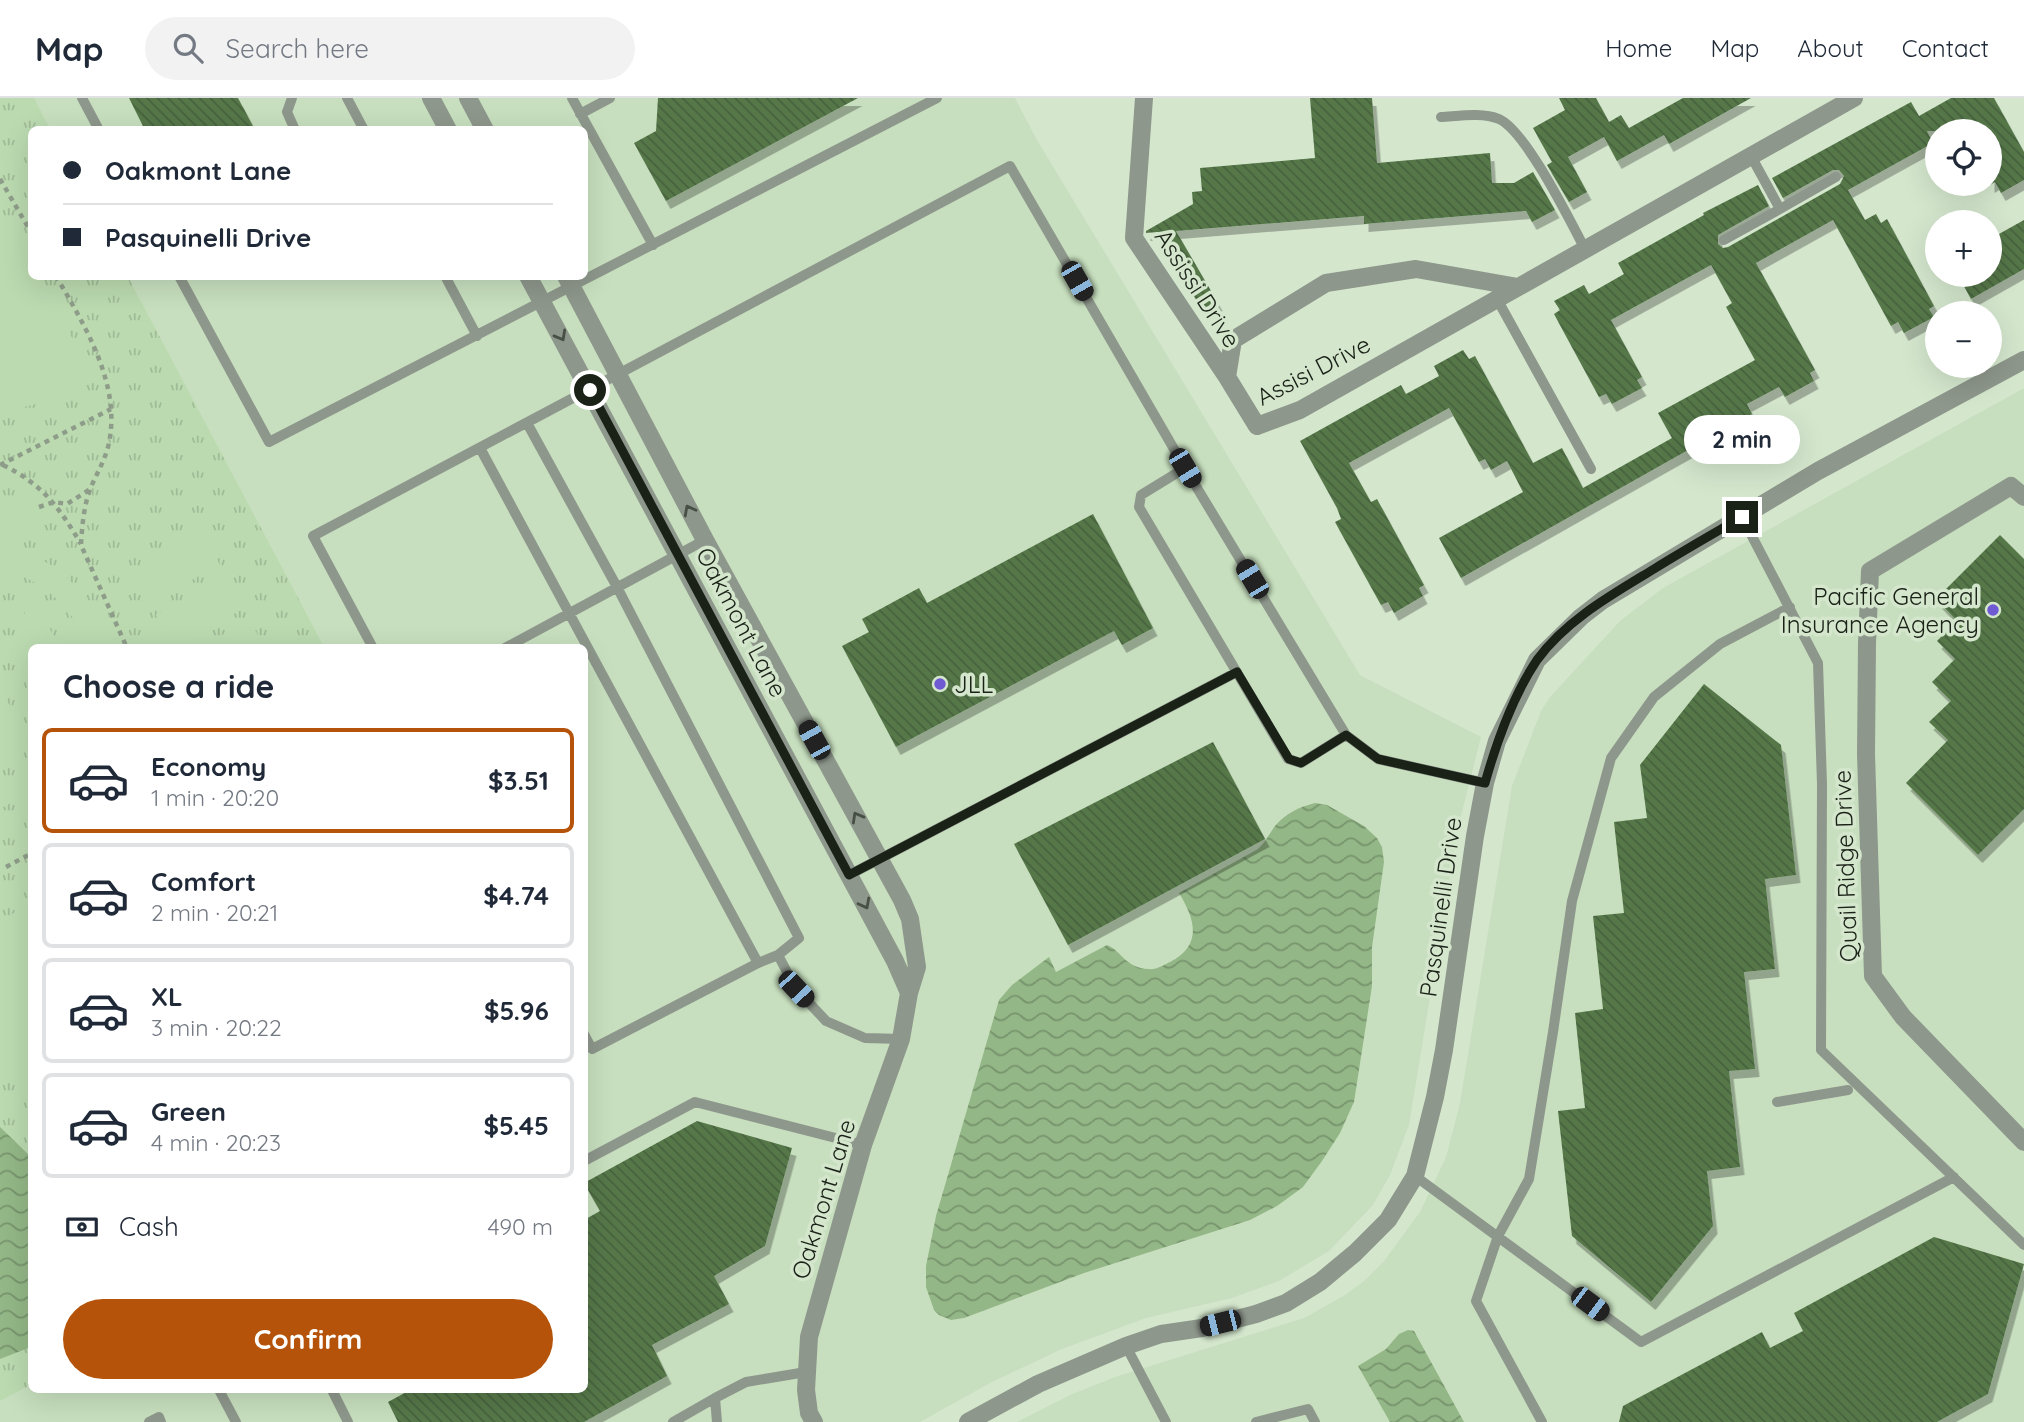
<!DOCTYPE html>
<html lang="en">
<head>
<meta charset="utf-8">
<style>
  body { margin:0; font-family:Quicksand,sans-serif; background:#f2f2f3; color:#1f2937; height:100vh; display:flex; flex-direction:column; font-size:26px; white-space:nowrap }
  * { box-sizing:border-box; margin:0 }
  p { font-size:23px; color:#747a83 }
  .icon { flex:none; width:38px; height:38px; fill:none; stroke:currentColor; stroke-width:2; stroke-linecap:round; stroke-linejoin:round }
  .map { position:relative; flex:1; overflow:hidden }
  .drawer { position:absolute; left:28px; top:546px; width:560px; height:749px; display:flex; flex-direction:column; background:#fff; border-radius:10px; box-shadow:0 7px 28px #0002 }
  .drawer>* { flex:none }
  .hud { position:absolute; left:28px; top:28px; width:560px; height:154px; border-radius:10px; box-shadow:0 7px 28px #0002; display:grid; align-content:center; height:154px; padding:0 35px; background:#fff }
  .buttons { position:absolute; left:1925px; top:21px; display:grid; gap:14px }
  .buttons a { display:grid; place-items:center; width:77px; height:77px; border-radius:50%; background:#fff; box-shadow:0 7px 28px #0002; font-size:35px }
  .end { position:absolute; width:32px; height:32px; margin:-16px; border:9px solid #1a2117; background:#fff; box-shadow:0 0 0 4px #fff }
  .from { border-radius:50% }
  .bubble { position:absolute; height:49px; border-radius:24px; background:#fff; box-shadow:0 7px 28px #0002; font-size:23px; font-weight:700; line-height:49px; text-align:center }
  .car { position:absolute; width:21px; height:42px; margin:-21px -10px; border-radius:9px; box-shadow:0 0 5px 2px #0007; background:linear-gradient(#222 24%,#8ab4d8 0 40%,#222 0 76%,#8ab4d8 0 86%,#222 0) }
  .hud b { display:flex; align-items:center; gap:24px; height:66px; font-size:26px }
  .hud b+b { border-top:2px solid #e0e1e3 }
  .hud i { width:18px; height:18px; background:#1f2937 }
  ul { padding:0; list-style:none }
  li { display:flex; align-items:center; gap:21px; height:105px; margin:0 14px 10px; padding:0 21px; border:4px solid #e0e1e3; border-radius:10px }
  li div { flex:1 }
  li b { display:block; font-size:26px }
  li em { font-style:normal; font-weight:700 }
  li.selected { border-color:#b45309 }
  li>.icon { width:63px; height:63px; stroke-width:1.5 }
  h2 { padding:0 35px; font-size:32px; line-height:84px }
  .pay { display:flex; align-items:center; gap:18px; height:77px; padding:0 35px; font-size:26px }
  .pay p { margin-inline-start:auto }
  .primary-button { display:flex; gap:14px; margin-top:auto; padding:14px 35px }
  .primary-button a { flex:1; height:80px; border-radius:42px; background:#b45309; color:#fff; font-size:28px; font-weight:700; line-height:80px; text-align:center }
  header { display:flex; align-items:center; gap:42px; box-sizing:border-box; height:98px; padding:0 35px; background:#fff; border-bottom:2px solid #e0e1e3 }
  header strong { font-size:33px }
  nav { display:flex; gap:38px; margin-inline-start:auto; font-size:24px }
  .search { width:490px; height:63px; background:#f2f2f3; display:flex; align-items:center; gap:18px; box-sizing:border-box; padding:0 24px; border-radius:38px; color:#747a83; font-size:26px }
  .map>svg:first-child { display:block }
  .built { fill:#c7dfbe; fill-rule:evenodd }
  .grass { fill:url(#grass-tufts) }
  .garden { fill:#bbdab0 }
  .water { fill:url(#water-waves) }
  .building { fill:url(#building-back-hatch); filter:url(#shadow) }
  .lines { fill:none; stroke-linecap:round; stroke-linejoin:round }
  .path { stroke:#8e9d89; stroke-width:4.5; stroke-dasharray:5 5; stroke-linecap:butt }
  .service { stroke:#8e978c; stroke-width:10 }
  .minor { stroke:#8e978c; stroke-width:18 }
  .tertiary { stroke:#8e978c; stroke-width:18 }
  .oneway { stroke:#485046 }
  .route { stroke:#1a2117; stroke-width:9 }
  .poi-dot { fill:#705ad4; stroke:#d4e7cd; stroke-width:2.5 }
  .labels { text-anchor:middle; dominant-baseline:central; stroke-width:7; stroke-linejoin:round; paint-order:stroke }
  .street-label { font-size:24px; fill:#1a2117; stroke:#d4e7cd }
  .poi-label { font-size:24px; fill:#1a2117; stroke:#d4e7cd; text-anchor:end }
</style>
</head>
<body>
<header>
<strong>Map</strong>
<div class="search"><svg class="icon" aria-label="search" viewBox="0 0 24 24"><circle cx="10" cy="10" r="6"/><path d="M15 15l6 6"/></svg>Search here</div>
<nav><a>Home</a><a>Map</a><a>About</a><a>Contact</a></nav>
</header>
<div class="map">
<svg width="2024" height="1324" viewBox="0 0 2024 1324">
  <defs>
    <pattern id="grass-tufts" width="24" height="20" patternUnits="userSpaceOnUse" patternTransform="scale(1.75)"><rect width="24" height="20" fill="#bbdab0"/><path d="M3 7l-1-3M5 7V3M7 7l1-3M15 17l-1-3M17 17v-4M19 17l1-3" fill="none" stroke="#a0bb97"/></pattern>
    <pattern id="water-waves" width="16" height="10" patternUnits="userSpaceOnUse" patternTransform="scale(1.75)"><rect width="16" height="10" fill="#93b786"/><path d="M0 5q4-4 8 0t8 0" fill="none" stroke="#77946d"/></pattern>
    <pattern id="building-back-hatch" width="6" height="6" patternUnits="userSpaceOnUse" patternTransform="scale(1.75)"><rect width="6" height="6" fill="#56784a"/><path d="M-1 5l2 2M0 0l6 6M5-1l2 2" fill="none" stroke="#46623d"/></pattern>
    <filter id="shadow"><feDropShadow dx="4.5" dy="8" stdDeviation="0" flood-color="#0004"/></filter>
  </defs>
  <rect width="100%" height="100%" fill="#d4e7cd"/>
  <path class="built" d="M 0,0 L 1015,0 L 1037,42 L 1360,577 L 1481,639 L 1458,730 L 1409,1027 L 1390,1077 L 1373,1107 L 1329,1153 L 1279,1183 L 1232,1200 L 1146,1220 L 1062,1251 L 992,1284 L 920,1324 L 0,1324 ZM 32,32 L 584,32 L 584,178 L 32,178 ZM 32,550 L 584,550 L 584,1292 L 32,1292 Z
    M 2024,290 L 2024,1324 L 1017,1324 L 1070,1297 L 1115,1279 L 1304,1220 L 1345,1197 L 1364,1183 L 1384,1163 L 1420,1114 L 1446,1059 L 1460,1005 L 1512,688 L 1541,613 L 1550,599 L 1620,523 L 1663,490 Z"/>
  <path class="grass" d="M 0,0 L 34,0 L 50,31 L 32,32 L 32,178 L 128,179 L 324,549 L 32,550 L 32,1286 L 0,1303 Z"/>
  <path class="garden" d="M 0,115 L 31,169 L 32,178 L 37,179 L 93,276 L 33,307 L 0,314 Z
    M 33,399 L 45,420 L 0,444 L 0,416 Z
    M 202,435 L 220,467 L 149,505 L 132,473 Z
    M 0,447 C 57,459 92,493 106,549 L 85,549 C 78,510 37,479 0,470 Z
    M 226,479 L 243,511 L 173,549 L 156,517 Z
    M 36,504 L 59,549 L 32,550 L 31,574 C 9,552 11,523 36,504 Z
    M 250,522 L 264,549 L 199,549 Z
    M 0,589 L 30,646 L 0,661 Z
    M 31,671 L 31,694 L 0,711 L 0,687 Z
    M 31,806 L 31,987 L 0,959 L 0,822 Z"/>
  <path class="water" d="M 1315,705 L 1327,707 L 1364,728 L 1377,740 L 1382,749 L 1384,764 L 1372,849 L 1372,888 L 1354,1004 L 1340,1035 L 1322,1063 L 1303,1089 L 1277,1108 L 1250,1122 L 1084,1175 L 964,1220 L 951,1222 L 939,1217 L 934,1212 L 926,1189 L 926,1168 L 936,1118 L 999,902 L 1012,887 L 1049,859 L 1056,874 L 1107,847 C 1122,853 1125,870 1149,871 C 1156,872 1164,867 1170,864 C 1203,847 1195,821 1179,795 L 1258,751 C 1266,744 1269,736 1275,728 C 1285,716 1299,709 1315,705 Z
    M 0,1029 L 27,1055 L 32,1062 L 31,1249 L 0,1261 Z
    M 1408,1232 L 1414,1233 L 1464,1324 L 1390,1324 L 1358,1268 L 1386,1251 L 1399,1236 Z"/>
  <path class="building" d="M 129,0 L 238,0 L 255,32 L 145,32 Z
    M 658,0 L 858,0 L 666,103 L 634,45 L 656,33 Z
    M 1310,0 L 1372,0 L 1377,65 L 1490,55 L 1492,85 L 1514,85 L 1533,74 L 1555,112 L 1532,124 L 1526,113 L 1364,126 L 1364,118 L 1176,133 L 1218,205 L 1203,214 L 1158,134 L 1146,135 L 1146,133 L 1193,106 L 1192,94 L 1202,93 L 1200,70 L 1315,60 Z
    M 1559,0 L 1596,0 L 1609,24 L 1621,17 L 1629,30 L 1683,0 L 1751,0 L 1669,46 L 1664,37 L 1617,63 L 1604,39 L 1568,59 L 1587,94 L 1569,104 L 1547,67 L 1552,64 L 1533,30 L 1565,12 Z
    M 1951,0 L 1994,0 L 2024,54 L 2024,82 L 2001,95 L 1995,84 L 1990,87 L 1990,33 L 1927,33 L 1933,45 L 1848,92 L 1865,122 L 1876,116 L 1881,125 L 1887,121 L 1934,208 L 1929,211 L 1934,219 L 1904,235 L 1898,224 L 1891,228 L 1833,122 L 1756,165 L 1815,272 L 1810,275 L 1814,283 L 1785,299 L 1779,289 L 1747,306 L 1752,316 L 1461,480 L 1439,440 L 1523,394 L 1507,363 L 1491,372 L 1485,361 L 1479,364 L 1449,310 L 1349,365 L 1371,404 L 1377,401 L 1424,487 L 1419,490 L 1423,498 L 1394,515 L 1388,504 L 1381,507 L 1335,424 L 1341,421 L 1337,410 L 1300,343 L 1401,287 L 1406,296 L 1439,278 L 1434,268 L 1463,252 L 1469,261 L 1475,258 L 1533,365 L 1562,350 L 1583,390 L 1672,340 L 1658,315 L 1755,262 L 1726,209 L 1732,205 L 1711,167 L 1611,222 L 1642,279 L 1637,282 L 1642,290 L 1612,306 L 1606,296 L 1599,299 L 1554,216 L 1560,212 L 1554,203 L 1584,187 L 1589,196 L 1624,176 L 1618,165 L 1704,117 L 1703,115 L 1758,87 L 1769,108 L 1718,137 L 1718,146 L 1723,150 L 1728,149 L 1840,86 L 1844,78 L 1839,72 L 1833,72 L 1783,100 L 1772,80 L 1911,4 L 1919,18 Z
    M 2024,122 L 2024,171 L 1971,201 L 1958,177 L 1990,177 L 1990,141 Z
    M 1093,416 L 1153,530 L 1122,547 L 1114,533 L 896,649 L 842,548 L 869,534 L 862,521 L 919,490 L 927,505 Z
    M 2000,437 L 2024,461 L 2024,711 L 1978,757 L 1906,685 L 1948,642 L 1929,624 L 1951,603 L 1932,584 L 1955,561 L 1937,543 L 1957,523 L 1936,501 Z
    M 1704,586 L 1781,647 L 1796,777 L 1765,781 L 1775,871 L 1744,874 L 1755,971 L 1729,973 L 1740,1069 L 1707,1073 L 1713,1128 L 1651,1204 L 1572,1138 L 1558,1013 L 1585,1010 L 1575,915 L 1603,911 L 1593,818 L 1624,815 L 1614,724 L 1647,720 L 1640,667 Z
    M 1213,644 L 1265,741 L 1068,847 L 1014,746 Z
    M 697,1023 L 792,1050 L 765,1148 L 714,1178 L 729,1206 L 652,1247 L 667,1278 L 584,1324 L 398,1324 L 388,1304 L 410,1292 L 584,1292 L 584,1122 L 600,1113 L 584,1085 Z
    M 1934,1139 L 2024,1166 L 1988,1296 L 1937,1324 L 1619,1324 L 1623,1308 L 1762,1234 L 1770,1250 L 1803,1233 L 1794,1215 Z"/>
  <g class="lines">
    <path class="path" d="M 0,81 L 32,136
      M 56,178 C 85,228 123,289 108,349 C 104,364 97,375 91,389 C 84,406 82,428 81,447 L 127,550
      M 0,367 L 111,311
      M 3,367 C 42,386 59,409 81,446
      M 39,409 L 54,404 L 67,406 L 89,392
      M 6,769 L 32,755"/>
    <path class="service" d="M 82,0 L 99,32
      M 292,0 L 287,14 L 295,32
      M 347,0 L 364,32
      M 572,0 L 653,147
      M 580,16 L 610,0
      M 1441,19 C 1459,18 1482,14 1499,21 C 1526,33 1570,123 1585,151
      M 1780,111 L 1836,79
      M 1724,142 L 1780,111 L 1751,58
      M 179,178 L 269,344 L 937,0
      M 445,178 L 477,238
      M 1497,201 L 1591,371
      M 527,325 L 617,489 L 799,840 L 778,857 L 758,865 L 592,951 L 584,936
      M 480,350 L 758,865
      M 1185,370 L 1346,637
      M 1742,419 L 1818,565 L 1822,686 L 1821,952 L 2024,1147
      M 373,550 L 313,438 L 1010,68 L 1185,370 L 1141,397 L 1139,409 L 1288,661 L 1301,665 L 1346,637 L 1378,661 L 1485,685
      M 505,550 L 705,442
      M 849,777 L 1237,574
      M 778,857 L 796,891 L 826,923 L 865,940 L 901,941
      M 1777,1004 L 1848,992
      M 584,1063 L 695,1004 L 863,1047
      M 1415,1078 L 1641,1244 L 1954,1079
      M 1126,1248 L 1166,1324
      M 219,1292 L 236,1324
      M 332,1292 L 348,1324
      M 149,1324 L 159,1319 L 161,1324
      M 673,1324 L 715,1300
      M 717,1324 L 715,1300 L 746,1284 L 806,1274
      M 1256,1324 L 1308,1311 L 1315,1324
      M 1542,1324 L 1476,1203 L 1498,1138 L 1529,1081 L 1553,934 L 1572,803 L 1611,660 L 1654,599 L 1720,546 L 1790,509"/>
    <path class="minor" d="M 431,0 L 448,32
      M 468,0 L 485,32
      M 1144,0 L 1134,140 L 1227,279
      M 528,178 L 895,863 L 909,895
      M 566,178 L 705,442 L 902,802 L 910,821 L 917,869 L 909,895 L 901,941 L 863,1047 L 809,1239 L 806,1292 L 809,1315 L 814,1324
      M 1518,189 L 1416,171 L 1326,185 L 1233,242 L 1227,279 L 1257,328 L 1300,312 L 1854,0
      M 2024,399 L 2011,388 L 1870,473 L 1867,545 L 1866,656 L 1873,878 L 1903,919 L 2024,1044"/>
    <path class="tertiary" d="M 968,1324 L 1038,1286 L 1126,1248 L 1161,1236 L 1202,1230 L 1256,1216 L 1286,1205 L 1320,1184 L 1355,1155 L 1388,1122 L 1415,1078 L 1435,999 L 1444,952 L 1475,738 L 1485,685 L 1497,643 L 1537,562 L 1581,519 L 1603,502 L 1818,373 L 2024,262"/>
  </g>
  <defs><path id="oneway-chevron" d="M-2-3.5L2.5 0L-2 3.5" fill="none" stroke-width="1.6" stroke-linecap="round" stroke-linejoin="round" transform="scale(1.75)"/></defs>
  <g class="oneway">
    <use href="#oneway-chevron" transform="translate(561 238) rotate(61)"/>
    <use href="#oneway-chevron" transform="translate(689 412) rotate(-118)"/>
    <use href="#oneway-chevron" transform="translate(857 719) rotate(-119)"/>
    <use href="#oneway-chevron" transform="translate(865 806) rotate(62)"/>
  </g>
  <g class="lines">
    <path class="route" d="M 590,292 L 849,777 L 1237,574 L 1289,661 L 1301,665 L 1346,637 L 1378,661 L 1485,685 C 1496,646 1514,596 1537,562 C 1566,522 1613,496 1654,471 C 1683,453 1713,436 1742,419"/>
  </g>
  <g class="poi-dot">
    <circle cx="1993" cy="512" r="7"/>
    <circle cx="940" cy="586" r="7"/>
  </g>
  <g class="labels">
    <g class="street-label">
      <text transform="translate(1198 190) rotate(57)">Assissi Drive</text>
      <text transform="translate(1313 272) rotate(-27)">Assisi Drive</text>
      <text transform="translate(742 524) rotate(62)">Oakmont Lane</text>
      <text transform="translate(1845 768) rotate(-92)">Quail Ridge Drive</text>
      <text transform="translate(1440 809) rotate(-82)">Pasquinelli Drive</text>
      <text transform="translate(823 1101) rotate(-73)">Oakmont Lane</text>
    </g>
    <g class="poi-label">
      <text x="1979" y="498">Pacific General<tspan x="1979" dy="28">Insurance Agency</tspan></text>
      <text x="954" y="586" text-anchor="start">JLL</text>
    </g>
  </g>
</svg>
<div class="buttons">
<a><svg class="icon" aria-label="locate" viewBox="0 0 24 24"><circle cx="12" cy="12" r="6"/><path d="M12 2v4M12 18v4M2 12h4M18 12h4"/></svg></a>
<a>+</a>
<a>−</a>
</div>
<i class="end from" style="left:590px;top:292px"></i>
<i class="end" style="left:1742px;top:419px"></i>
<div class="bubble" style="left:1684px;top:317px;width:116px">2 min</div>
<i class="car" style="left:1077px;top:183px;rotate:150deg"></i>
<i class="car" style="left:1185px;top:370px;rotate:149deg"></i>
<i class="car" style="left:1252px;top:481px;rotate:329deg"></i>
<i class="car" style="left:814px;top:642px;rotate:331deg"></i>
<i class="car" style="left:796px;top:891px;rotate:137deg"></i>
<i class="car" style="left:1590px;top:1206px;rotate:127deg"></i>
<i class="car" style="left:1220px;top:1225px;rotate:256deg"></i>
<div class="hud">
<b><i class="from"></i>Oakmont Lane</b>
<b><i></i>Pasquinelli Drive</b>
</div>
<section class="drawer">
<h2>Choose a ride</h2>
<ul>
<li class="selected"><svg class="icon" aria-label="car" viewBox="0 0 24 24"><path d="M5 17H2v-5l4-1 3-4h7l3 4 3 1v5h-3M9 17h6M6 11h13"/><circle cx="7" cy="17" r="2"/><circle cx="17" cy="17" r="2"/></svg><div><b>Economy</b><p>1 min · 20:20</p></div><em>$3.51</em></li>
<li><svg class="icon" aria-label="car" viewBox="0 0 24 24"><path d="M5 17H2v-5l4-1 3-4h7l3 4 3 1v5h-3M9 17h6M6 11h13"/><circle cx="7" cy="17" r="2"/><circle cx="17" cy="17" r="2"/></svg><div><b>Comfort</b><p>2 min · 20:21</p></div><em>$4.74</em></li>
<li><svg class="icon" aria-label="car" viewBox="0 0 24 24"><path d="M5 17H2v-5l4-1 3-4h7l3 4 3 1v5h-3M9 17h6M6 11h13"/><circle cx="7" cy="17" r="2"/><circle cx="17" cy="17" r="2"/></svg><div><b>XL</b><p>3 min · 20:22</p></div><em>$5.96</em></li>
<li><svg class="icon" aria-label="car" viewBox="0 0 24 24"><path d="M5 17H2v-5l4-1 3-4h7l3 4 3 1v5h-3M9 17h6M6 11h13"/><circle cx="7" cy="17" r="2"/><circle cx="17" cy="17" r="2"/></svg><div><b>Green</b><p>4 min · 20:23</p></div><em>$5.45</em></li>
</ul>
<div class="pay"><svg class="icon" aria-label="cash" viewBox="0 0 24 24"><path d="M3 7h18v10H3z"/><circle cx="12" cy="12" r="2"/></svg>Cash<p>490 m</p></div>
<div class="primary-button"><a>Confirm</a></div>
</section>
</div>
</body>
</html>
